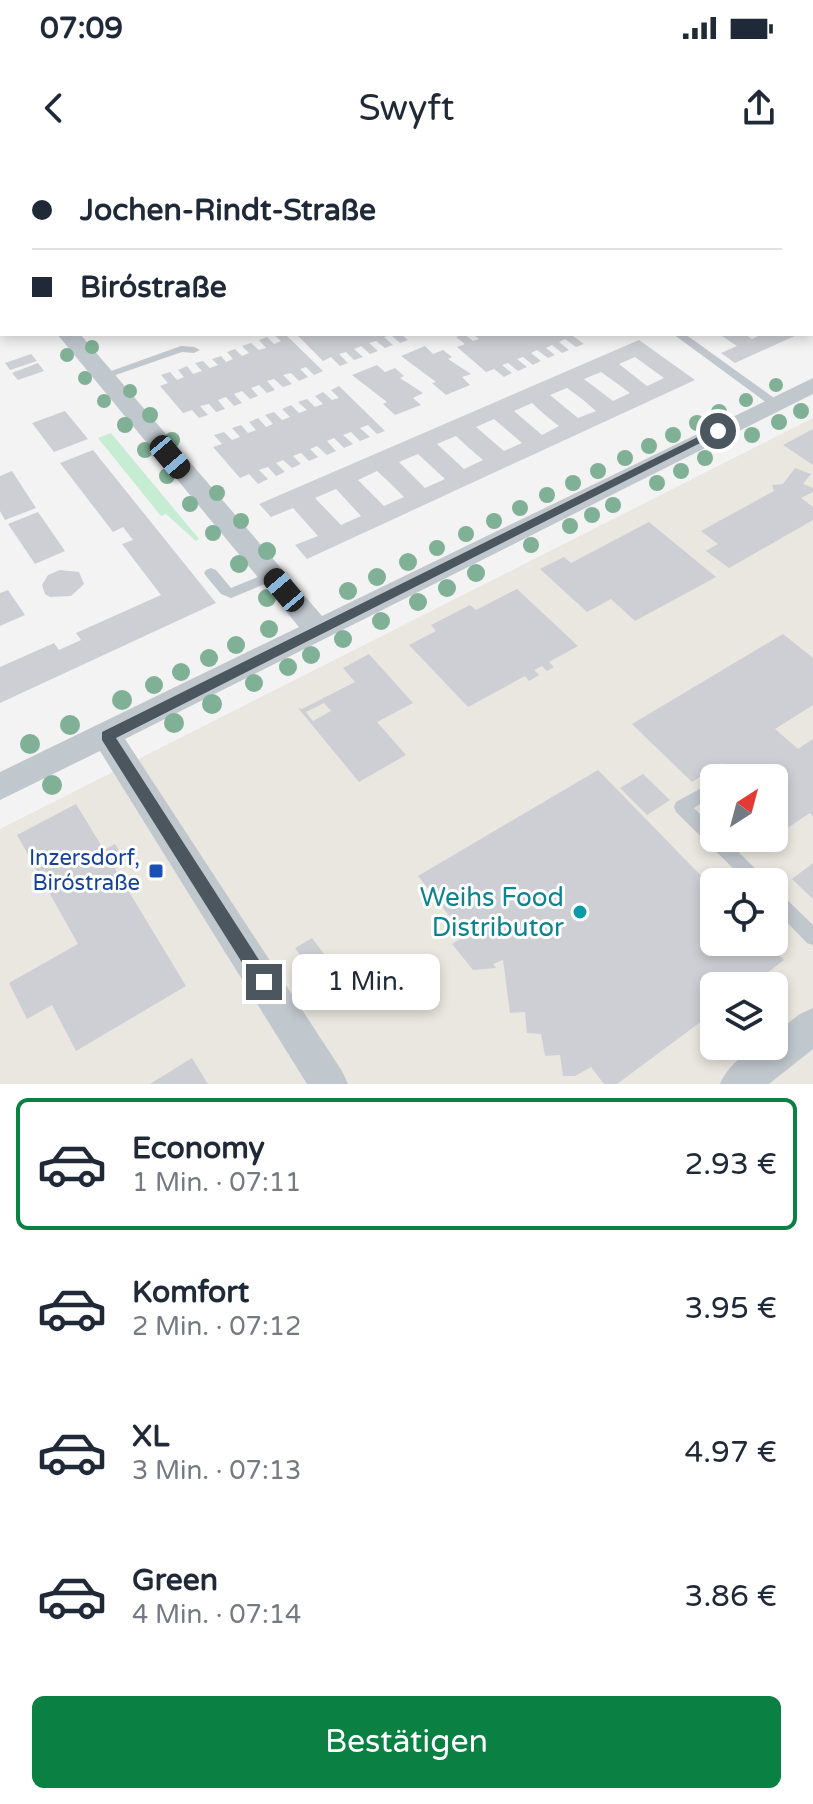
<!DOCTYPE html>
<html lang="de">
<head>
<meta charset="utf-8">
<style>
  body { margin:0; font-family:"Varela Round",sans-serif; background:#f6f6f7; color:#1f2937; height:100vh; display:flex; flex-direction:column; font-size:30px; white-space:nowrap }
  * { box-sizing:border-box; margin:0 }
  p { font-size:26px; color:#747a83 }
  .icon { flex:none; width:44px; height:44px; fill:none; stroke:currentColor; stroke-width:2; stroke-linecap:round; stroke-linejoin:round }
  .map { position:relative; height:924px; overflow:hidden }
  .drawer { display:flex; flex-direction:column; background:#fff; flex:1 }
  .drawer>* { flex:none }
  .guide { position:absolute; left:0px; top:0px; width:814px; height:176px; box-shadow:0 4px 12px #0003; display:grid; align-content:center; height:176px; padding:0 32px; background:#fff }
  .needle { width:52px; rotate:36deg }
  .buttons { position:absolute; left:700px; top:604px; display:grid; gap:16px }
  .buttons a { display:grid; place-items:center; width:88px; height:88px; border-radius:12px; background:#fff; box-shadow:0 4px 12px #0003; font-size:40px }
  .end { position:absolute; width:36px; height:36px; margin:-18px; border:10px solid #4c565e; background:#fff; box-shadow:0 0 0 4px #fff }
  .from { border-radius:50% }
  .bubble { position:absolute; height:56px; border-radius:12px; background:#fff; box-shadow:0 4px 12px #0003; font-size:26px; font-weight:600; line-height:56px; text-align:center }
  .car { position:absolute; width:24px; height:48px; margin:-24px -12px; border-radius:10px; box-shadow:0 0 6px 2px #0007; background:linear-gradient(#222 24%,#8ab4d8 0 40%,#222 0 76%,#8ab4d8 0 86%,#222 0) }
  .guide b { display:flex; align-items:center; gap:28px; height:76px; font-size:30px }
  .guide b+b { border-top:2px solid #e0e1e3 }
  .guide i { width:20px; height:20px; background:#1f2937 }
  ul { padding:14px 0 0; list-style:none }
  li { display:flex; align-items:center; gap:24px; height:132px; margin:0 16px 12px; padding:0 16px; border:4px solid transparent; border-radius:12px }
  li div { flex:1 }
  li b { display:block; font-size:30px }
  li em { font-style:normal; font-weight:600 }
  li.selected { border-color:#0b8043 }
  li>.icon { width:72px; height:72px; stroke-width:1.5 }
  .button { display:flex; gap:16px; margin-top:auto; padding:16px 32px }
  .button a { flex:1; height:92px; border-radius:12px; background:#0b8043; color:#fff; font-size:32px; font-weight:600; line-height:92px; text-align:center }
  .status { display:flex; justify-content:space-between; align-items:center; height:56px; padding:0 40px; background:#fff; direction:ltr }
  .status svg { height:22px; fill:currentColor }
  header { display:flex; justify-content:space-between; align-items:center; height:104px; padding:0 32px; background:#fff; font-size:36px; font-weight:600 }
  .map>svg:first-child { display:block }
  .commercial { fill:#eae7e0; fill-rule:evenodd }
  .green { fill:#c6edd3 }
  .building { fill:#cdcfd4; fill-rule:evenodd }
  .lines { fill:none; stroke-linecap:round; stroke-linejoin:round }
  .lane { fill:#c0c7cd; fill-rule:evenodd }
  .street { fill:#c0c7cd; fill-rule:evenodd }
  .tree { fill:#80b196 }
  .route { fill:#4c565e }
  .transit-dot { fill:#1a4fb4; stroke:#fff; stroke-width:3 }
  .culture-dot { fill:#0f9aa8; stroke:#fff; stroke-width:3 }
  .labels { text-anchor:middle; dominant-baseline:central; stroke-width:6; stroke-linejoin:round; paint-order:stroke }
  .transit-label { font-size:22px; fill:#164399; stroke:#fff; text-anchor:end }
  .near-culture-label { font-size:26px; fill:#0d838f; stroke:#fff; text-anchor:end }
</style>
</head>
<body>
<div class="status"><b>07:09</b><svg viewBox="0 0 49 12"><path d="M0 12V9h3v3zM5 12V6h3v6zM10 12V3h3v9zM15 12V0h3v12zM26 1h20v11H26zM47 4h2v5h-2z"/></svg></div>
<header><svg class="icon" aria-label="back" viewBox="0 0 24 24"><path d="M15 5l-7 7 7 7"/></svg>Swyft<svg class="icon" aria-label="share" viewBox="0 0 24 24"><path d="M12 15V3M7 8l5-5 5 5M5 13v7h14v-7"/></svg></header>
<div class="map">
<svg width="813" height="924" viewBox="0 0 813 924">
  <rect width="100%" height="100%" fill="#f4f3f3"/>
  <path class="commercial" d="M 813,258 L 813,924 L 0,924 L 0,669 ZM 714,618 L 774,618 L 774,678 L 714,678 ZM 714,722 L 774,722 L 774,782 L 714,782 ZM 714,826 L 774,826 L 774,886 L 714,886 Z"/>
  <path class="green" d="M 111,273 L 199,379 L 196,381 L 166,354 L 161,356 L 98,278 Z"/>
  <path class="building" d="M 273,174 L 285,174 L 323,211 L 314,215 L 306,207 L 300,209 L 308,217 L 299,221 L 291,213 L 283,215 L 292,224 L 283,227 L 274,219 L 267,221 L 275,230 L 267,233 L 259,225 L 251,228 L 258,236 L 250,239 L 242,231 L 234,234 L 242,243 L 234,246 L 226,237 L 218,240 L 225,249 L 216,252 L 209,244 L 200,246 L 208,255 L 199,258 L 192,250 L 183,253 L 160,226 L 168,223 L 161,215 L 170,212 L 177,220 L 184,217 L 178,210 L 187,206 L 193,214 L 202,211 L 195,203 L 203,201 L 210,208 L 218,205 L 212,199 L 221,196 L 226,202 L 233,199 L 227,192 L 235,189 L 242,196 L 249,193 L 242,186 L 251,183 L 259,190 L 266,188 L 259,180 L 267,177 L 274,184 L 281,181 Z
    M 304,174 L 401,174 L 408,180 L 400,183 L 391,175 L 384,177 L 393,185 L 385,188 L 376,181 L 369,183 L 378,191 L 370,194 L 361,186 L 354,189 L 363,197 L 354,200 L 346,192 L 339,194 L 348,203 L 340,206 L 331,197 L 323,201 L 298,176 Z
    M 464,174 L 473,181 L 479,179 L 473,174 L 579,174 L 573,176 L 584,184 L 576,187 L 565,179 L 559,182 L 569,190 L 562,193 L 552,185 L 546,188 L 555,195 L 548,198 L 537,190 L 531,193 L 541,201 L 533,205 L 523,197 L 517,199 L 527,207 L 518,211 L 508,203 L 502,205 L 512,213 L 504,217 L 494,209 L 486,212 L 457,187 L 465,184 L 456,177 Z
    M 719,174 L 745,174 L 752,179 L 762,174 L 799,174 L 735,203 L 721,193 L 737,186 Z
    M 639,180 L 695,220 L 307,399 L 295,385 L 318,376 L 293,348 L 271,357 L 259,344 ZM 635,197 L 650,208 L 664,218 L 647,226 L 619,204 ZM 601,212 L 615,222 L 630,233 L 613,241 L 584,219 ZM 567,228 L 582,239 L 596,251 L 578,258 L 550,235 ZM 532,243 L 545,255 L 559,266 L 542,275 L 514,251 ZM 494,259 L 522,283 L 504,291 L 476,267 ZM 456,276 L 469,288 L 483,300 L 464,309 L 437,284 ZM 418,294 L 432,307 L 445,319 L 425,328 L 399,302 ZM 377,311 L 391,324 L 404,337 L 384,346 L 358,320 ZM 336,329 L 349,343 L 361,356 L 341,365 L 315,338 Z
    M 425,186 L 433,194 L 443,190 L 452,197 L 448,199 L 471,214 L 462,217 L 470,225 L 446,235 L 432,223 L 436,222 L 401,196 Z
    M 31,194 L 37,201 L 10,210 L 5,203 Z
    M 38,203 L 44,211 L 18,220 L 12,213 Z
    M 377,205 L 385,212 L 395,208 L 404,216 L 400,218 L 423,233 L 413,238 L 421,245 L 395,255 L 383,244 L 387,242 L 352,215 Z
    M 339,226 L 385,271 L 377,274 L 368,265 L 360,268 L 370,277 L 360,281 L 351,272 L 343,275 L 353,284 L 344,288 L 334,278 L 327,281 L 336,291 L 327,295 L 317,286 L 310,289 L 318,297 L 309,301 L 301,293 L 293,296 L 301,304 L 292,308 L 283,300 L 276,303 L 285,312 L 276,316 L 268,307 L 259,310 L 268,319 L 258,324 L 249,314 L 240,318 L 213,287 L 222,284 L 214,275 L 224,272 L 232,280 L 240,277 L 232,268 L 241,265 L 248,273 L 256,270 L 249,262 L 258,258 L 266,267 L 273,264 L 265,255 L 274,252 L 282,260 L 290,257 L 282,249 L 291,245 L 299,253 L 307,250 L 298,242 L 307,239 L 315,247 L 323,244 L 315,236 L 323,232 L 332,240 L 339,238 L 331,230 Z
    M 65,251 L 88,279 L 54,292 L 32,263 Z
    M 813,269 L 813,305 L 783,285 Z
    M 93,290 L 216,443 L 0,543 L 0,507 L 54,483 L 59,490 L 81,480 L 76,473 L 161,435 L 122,384 L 133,380 L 123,367 L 113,372 L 60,303 Z
    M 795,308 L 811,314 L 803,324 L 813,328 L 813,332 L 801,338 L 813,347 L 813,360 L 729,408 L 706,391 L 718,384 L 701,371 L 774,331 L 772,325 L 783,324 Z
    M 12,311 L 36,348 L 5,360 L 0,351 L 0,316 Z
    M 38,352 L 65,391 L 35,404 L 8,364 Z
    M 649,362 L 716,417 L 635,461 L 611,439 L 587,452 L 540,409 L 564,397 L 571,403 Z
    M 60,410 L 79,412 L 84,424 L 71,436 L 50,437 L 45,434 L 42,425 L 48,415 Z
    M 517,429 L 578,486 L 549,502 L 554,507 L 547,511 L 542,506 L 534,510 L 539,515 L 529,521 L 525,516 L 468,547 L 409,485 L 436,471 L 431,465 L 470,445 L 476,450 Z
    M 8,430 L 25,455 L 0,466 L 0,433 Z
    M 783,474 L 813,498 L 813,545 L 775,569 L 798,589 L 813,579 L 813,656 L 810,653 L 774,677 L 774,618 L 739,618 L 722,603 L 692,622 L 632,564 Z
    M 369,494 L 413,543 L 377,562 L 406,595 L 359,622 L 298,548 L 302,549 L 355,522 L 343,508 ZM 324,543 L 331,551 L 313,561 L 306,552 Z
    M 598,610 L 714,729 L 714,782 L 766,782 L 784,800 L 750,826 L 714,826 L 714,852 L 617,924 L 604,924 L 591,907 L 575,916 L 563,916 L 560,895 L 545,896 L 541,874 L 527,873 L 525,852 L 510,853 L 503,800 L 493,804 L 496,808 L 473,810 L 452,784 L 465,776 L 418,716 Z
    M 643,614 L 670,640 L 647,655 L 620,628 Z
    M 76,644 L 104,690 L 115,684 L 125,701 L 114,707 L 186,826 L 76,891 L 52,845 L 27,859 L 9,823 L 78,784 L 17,675 Z
    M 813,703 L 813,739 L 792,719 Z
    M 312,778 L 324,794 L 307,805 L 295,788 Z
    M 192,898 L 208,924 L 150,924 Z"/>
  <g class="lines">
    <path class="lane" d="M 442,0 L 453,0 L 455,2 L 444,2 Z
      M 673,174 L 685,174 L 781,243 L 779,246 L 771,246 Z
      M 181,186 L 194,187 L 200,190 L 194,193 L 182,192 L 107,218 L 99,218 L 97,216 Z
      M 211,408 L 216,410 L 231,428 L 272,411 L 279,416 L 277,419 L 231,438 L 221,434 L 206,416 L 204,413 L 206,410 Z
      M 714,621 L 714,635 L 694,648 L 714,668 L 714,678 L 724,678 L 764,717 L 766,722 L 747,722 L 676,652 L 674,647 L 676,642 Z
      M 774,730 L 780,733 L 813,765 L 813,785 L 807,783 L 774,749 Z"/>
    <path class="street" d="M 0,0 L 14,0 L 2,2 L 0,6 Z
      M 57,174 L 80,174 L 322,456 L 813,218 L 813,234 L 125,579 L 342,911 L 348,924 L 307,924 L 100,591 L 0,640 L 0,612 L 299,467 Z
      M 813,848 L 813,889 L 769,924 L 720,924 C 729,903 751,886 774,886 L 774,874 L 800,854 Z"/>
  </g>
  <g class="tree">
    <circle cx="92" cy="187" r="7"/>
    <circle cx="67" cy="195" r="7"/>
    <circle cx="85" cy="218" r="7"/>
    <circle cx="776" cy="225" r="7"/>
    <circle cx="130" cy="231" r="7"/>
    <circle cx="746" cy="240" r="7"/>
    <circle cx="104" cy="241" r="7"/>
    <circle cx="801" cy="251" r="8"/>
    <circle cx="719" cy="252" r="8"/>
    <circle cx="150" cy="255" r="8"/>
    <circle cx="779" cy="262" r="8"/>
    <circle cx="697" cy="263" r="8"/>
    <circle cx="125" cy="265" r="8"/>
    <circle cx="673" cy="275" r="8"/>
    <circle cx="752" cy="275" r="8"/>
    <circle cx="172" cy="280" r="8"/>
    <circle cx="649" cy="286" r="8"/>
    <circle cx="145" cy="290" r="8"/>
    <circle cx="625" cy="298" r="8"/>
    <circle cx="705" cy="298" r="8"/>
    <circle cx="598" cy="311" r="8"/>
    <circle cx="681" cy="311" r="8"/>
    <circle cx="167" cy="316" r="8"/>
    <circle cx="573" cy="323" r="8"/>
    <circle cx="657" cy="323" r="8"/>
    <circle cx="217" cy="333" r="8"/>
    <circle cx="547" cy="335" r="8"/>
    <circle cx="190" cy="344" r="8"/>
    <circle cx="613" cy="345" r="8"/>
    <circle cx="520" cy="348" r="8"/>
    <circle cx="592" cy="355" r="8"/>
    <circle cx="241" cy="361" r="8"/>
    <circle cx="494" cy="361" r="8"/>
    <circle cx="570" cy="366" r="8"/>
    <circle cx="213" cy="373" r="8"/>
    <circle cx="466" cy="374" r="8"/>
    <circle cx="531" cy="385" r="8"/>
    <circle cx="437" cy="388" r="8"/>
    <circle cx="267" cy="391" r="9"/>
    <circle cx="408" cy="402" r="9"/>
    <circle cx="239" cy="404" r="9"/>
    <circle cx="476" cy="413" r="9"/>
    <circle cx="377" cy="417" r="9"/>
    <circle cx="447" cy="428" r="9"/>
    <circle cx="348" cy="431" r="9"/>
    <circle cx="267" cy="438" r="9"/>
    <circle cx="418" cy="442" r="9"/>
    <circle cx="381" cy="461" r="9"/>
    <circle cx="269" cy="469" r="9"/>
    <circle cx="343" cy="479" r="9"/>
    <circle cx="236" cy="485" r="9"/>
    <circle cx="311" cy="495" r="9"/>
    <circle cx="209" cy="498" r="9"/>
    <circle cx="288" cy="507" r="9"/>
    <circle cx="181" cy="512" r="9"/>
    <circle cx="254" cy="523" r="9"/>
    <circle cx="154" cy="525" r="9"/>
    <circle cx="122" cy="540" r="10"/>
    <circle cx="212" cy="544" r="10"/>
    <circle cx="174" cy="563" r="10"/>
    <circle cx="70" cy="565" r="10"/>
    <circle cx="30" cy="584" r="10"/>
    <circle cx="52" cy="625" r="10"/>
  </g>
  <path class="route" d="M 714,269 L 724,271 L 116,578 L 270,817 L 272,822 L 270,828 L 258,828 L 102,580 L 102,572 Z"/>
  <rect class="transit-dot" x="148" y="703" width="16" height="16" rx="4"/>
  <circle class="culture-dot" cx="580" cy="752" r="8"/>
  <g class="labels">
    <g class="transit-label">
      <text x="140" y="698">Inzersdorf,<tspan x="140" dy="25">Biróstraße</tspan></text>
    </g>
    <g class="near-culture-label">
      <text x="564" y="737">Weihs Food<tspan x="564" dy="30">Distributor</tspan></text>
    </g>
  </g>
</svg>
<div class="buttons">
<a><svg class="needle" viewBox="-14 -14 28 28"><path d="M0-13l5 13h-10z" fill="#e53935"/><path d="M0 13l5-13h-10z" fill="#747a83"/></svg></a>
<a><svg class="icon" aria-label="locate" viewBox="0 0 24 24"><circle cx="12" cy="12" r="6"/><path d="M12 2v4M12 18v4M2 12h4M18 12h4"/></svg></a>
<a><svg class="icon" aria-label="layers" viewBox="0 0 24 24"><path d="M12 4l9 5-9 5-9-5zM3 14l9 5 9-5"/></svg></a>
</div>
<i class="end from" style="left:718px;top:271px"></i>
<i class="end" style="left:264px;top:822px"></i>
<div class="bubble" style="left:292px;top:794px;width:148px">1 Min.</div>
<i class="car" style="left:170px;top:297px;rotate:140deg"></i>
<i class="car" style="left:284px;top:430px;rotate:320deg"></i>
<div class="guide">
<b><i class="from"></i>Jochen-Rindt-Straße</b>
<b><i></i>Biróstraße</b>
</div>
</div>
<section class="drawer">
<ul>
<li class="selected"><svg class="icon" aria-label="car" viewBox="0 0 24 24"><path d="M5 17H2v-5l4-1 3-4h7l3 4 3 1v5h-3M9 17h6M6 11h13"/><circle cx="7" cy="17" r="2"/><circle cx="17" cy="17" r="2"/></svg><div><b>Economy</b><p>1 Min. · 07:11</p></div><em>2.93 €</em></li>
<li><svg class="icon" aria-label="car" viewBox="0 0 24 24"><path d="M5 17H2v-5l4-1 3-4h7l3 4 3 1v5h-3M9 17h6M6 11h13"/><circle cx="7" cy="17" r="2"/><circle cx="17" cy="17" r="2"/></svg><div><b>Komfort</b><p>2 Min. · 07:12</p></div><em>3.95 €</em></li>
<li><svg class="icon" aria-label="car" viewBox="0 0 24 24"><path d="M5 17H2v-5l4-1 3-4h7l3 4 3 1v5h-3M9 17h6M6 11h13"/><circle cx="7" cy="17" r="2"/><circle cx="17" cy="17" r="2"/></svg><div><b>XL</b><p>3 Min. · 07:13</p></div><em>4.97 €</em></li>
<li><svg class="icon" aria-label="car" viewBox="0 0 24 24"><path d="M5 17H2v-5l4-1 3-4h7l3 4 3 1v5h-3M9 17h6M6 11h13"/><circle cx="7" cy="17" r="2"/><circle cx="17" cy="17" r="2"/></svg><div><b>Green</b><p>4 Min. · 07:14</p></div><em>3.86 €</em></li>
</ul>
<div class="button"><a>Bestätigen</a></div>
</section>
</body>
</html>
